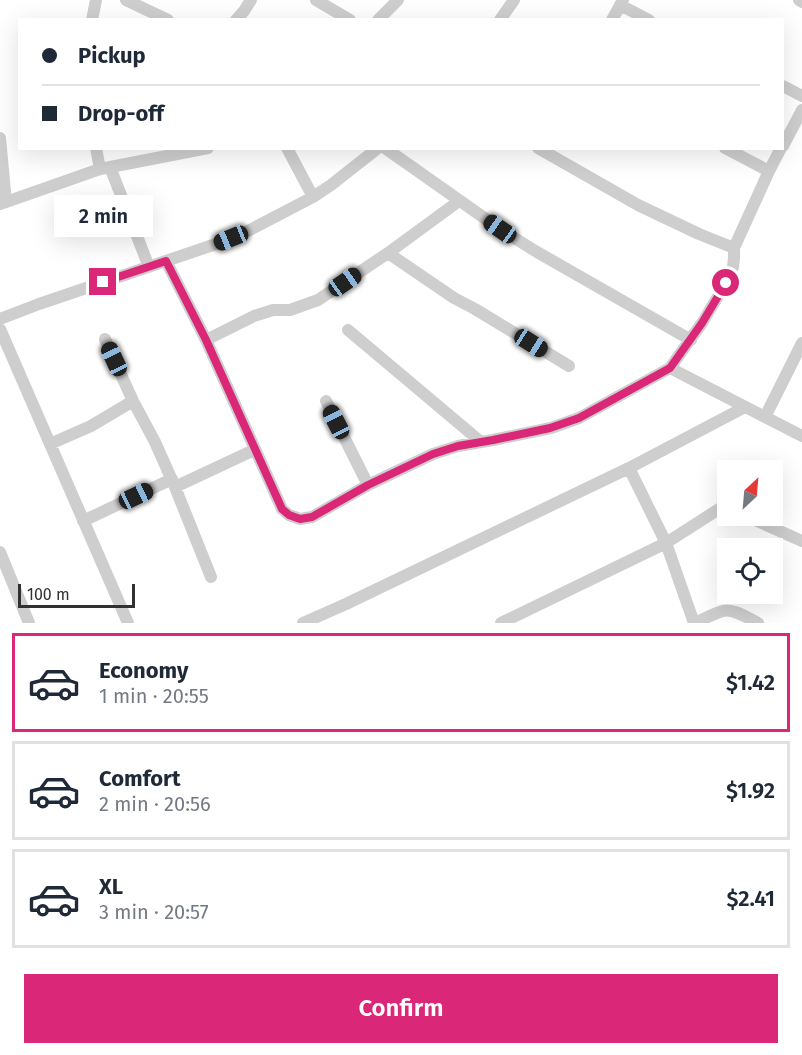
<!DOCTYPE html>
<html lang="en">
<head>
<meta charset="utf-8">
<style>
  body { margin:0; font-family:"Fira Sans",sans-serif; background:#f6f6f7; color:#1f2937; height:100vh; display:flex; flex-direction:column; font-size:22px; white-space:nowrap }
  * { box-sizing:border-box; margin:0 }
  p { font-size:20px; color:#747a83 }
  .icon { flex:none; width:33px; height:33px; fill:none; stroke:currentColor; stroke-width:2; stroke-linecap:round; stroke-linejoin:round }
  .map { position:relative; height:623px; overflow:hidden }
  .details { display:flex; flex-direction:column; background:#fff; flex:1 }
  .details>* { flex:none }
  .top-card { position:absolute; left:18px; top:18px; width:766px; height:132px; border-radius:0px; box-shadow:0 6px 24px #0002; display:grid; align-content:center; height:132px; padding:0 24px; background:#fff }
  .needle { width:39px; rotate:26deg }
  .buttons { position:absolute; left:717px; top:460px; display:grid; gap:12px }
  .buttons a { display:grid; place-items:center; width:66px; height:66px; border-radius:0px; background:#fff; box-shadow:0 6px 24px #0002; font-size:30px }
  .scale { position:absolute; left:18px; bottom:15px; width:117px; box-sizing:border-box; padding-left:6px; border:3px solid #313131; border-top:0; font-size:16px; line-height:21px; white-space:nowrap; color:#313131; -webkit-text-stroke:4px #fff; paint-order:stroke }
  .end { position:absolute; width:27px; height:27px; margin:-14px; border:8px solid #db2777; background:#fff; box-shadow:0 0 0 3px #fff }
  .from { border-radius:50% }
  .bubble { position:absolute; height:42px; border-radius:0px; background:#fff; box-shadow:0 6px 24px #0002; font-size:20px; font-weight:600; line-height:42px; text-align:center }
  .car { position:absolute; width:18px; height:36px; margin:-18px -9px; border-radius:8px; box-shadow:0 0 4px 2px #0007; background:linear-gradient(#222 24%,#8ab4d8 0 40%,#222 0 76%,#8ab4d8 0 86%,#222 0) }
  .top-card b { display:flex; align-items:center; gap:21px; height:57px; font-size:22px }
  .top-card b+b { border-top:2px solid #e0e1e3 }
  .top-card i { width:15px; height:15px; background:#1f2937 }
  ul { padding:10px 0 0; list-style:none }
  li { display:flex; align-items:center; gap:18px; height:99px; margin:0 12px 9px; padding:0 12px; border:3px solid #e0e1e3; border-radius:0px }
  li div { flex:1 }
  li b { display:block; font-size:22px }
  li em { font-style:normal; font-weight:600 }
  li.on { border-color:#db2777 }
  li>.icon { width:54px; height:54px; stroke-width:1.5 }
  .primary-button { display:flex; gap:12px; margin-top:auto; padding:12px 24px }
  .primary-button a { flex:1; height:69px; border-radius:0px; background:#db2777; color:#fff; font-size:24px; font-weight:600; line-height:69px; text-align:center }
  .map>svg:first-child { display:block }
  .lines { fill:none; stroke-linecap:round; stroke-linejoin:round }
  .minor { stroke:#cecece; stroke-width:12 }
  .route { stroke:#db2777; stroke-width:8 }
</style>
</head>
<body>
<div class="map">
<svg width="802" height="623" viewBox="0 0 802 623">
  <rect width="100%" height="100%" fill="#fff"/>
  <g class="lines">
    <path class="minor" d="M 126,0 L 168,20
      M 316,0 L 350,20
      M 799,0 L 802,2
      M 620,5 L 649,20
      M 92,20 L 96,0
      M 236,20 L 244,11 L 251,0
      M 378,20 L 398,0
      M 500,20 L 514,0
      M 612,20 L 623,0
      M 783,86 L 802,96
      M 0,138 L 6,202
      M 783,146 L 802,110
      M 96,148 L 100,169
      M 287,148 L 313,197
      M 385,148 L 500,229 L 537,252 L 691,340
      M 538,148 L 638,205 L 699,234 L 734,248
      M 725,148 L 769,171
      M 110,167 L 149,267
      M 0,204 L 100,169 L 208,148
      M 388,253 L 454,298 L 475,309 L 569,366
      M 166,261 L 206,340 L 282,509 L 289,515 L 300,519 L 312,517 L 368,485 L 433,454 L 458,446 L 493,440 L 551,428 L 579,418 L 670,368 L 702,323 L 726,283 L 733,267 L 734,258 L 734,248 L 769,171 L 781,148
      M 0,319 L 39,304 L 216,244 L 246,232 L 313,197 L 331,185 L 378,148
      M 0,329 L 128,623
      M 348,330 L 481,442
      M 105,339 L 133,401 L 155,442 L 175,487 L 211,577
      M 206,340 L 254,316 L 273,310 L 290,310 L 318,300 L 388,253 L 459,201
      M 670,368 L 802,436
      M 326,401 L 368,485
      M 765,417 L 802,343
      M 50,444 L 91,426 L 133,401
      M 629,468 L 666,543 L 694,623
      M 175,487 L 254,450
      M 746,516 L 802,541
      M 83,521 L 172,479
      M 0,552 L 29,623
      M 303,623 L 346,604 L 629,468 L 745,407
      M 501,623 L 666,543 L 719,509 L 728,508
      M 695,623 C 728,608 725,605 758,623"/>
  </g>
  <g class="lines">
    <path class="route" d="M 103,282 L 166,261 L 206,340 L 282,509 L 289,515 L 300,519 L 312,517 L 368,485 L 433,454 L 458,446 L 493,440 L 550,428 L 579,418 L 670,368 L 702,323 L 726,283"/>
  </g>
</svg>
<div class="buttons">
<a><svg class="needle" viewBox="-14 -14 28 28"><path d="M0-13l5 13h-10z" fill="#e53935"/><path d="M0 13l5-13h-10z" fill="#747a83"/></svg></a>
<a><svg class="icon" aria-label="locate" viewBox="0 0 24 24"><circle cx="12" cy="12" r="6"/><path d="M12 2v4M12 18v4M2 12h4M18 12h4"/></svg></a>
</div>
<div class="scale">100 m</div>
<i class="end from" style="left:726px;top:283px"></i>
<i class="end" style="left:103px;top:282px"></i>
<div class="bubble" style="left:54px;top:195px;width:99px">2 min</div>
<i class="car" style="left:500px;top:229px;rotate:305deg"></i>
<i class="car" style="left:231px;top:238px;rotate:248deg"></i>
<i class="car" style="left:345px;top:282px;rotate:55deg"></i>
<i class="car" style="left:531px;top:343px;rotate:122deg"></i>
<i class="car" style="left:114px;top:359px;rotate:335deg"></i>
<i class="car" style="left:336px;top:422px;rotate:333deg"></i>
<i class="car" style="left:136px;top:496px;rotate:65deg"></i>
<div class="top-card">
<b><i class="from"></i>Pickup</b>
<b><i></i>Drop-off</b>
</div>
</div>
<section class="details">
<ul>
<li class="on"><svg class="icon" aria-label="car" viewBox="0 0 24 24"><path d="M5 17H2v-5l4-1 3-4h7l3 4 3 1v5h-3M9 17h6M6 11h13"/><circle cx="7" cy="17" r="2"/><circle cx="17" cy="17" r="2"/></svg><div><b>Economy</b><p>1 min · 20:55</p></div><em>$1.42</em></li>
<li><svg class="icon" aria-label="car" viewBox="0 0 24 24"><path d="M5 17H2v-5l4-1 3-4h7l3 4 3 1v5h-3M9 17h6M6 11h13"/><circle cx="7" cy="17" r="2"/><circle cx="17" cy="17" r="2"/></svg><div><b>Comfort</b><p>2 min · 20:56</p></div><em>$1.92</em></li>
<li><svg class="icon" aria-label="car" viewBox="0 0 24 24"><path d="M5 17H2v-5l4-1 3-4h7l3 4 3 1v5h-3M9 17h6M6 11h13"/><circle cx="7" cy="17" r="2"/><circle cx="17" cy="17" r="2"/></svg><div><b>XL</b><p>3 min · 20:57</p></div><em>$2.41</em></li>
</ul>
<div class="primary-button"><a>Confirm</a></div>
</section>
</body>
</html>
